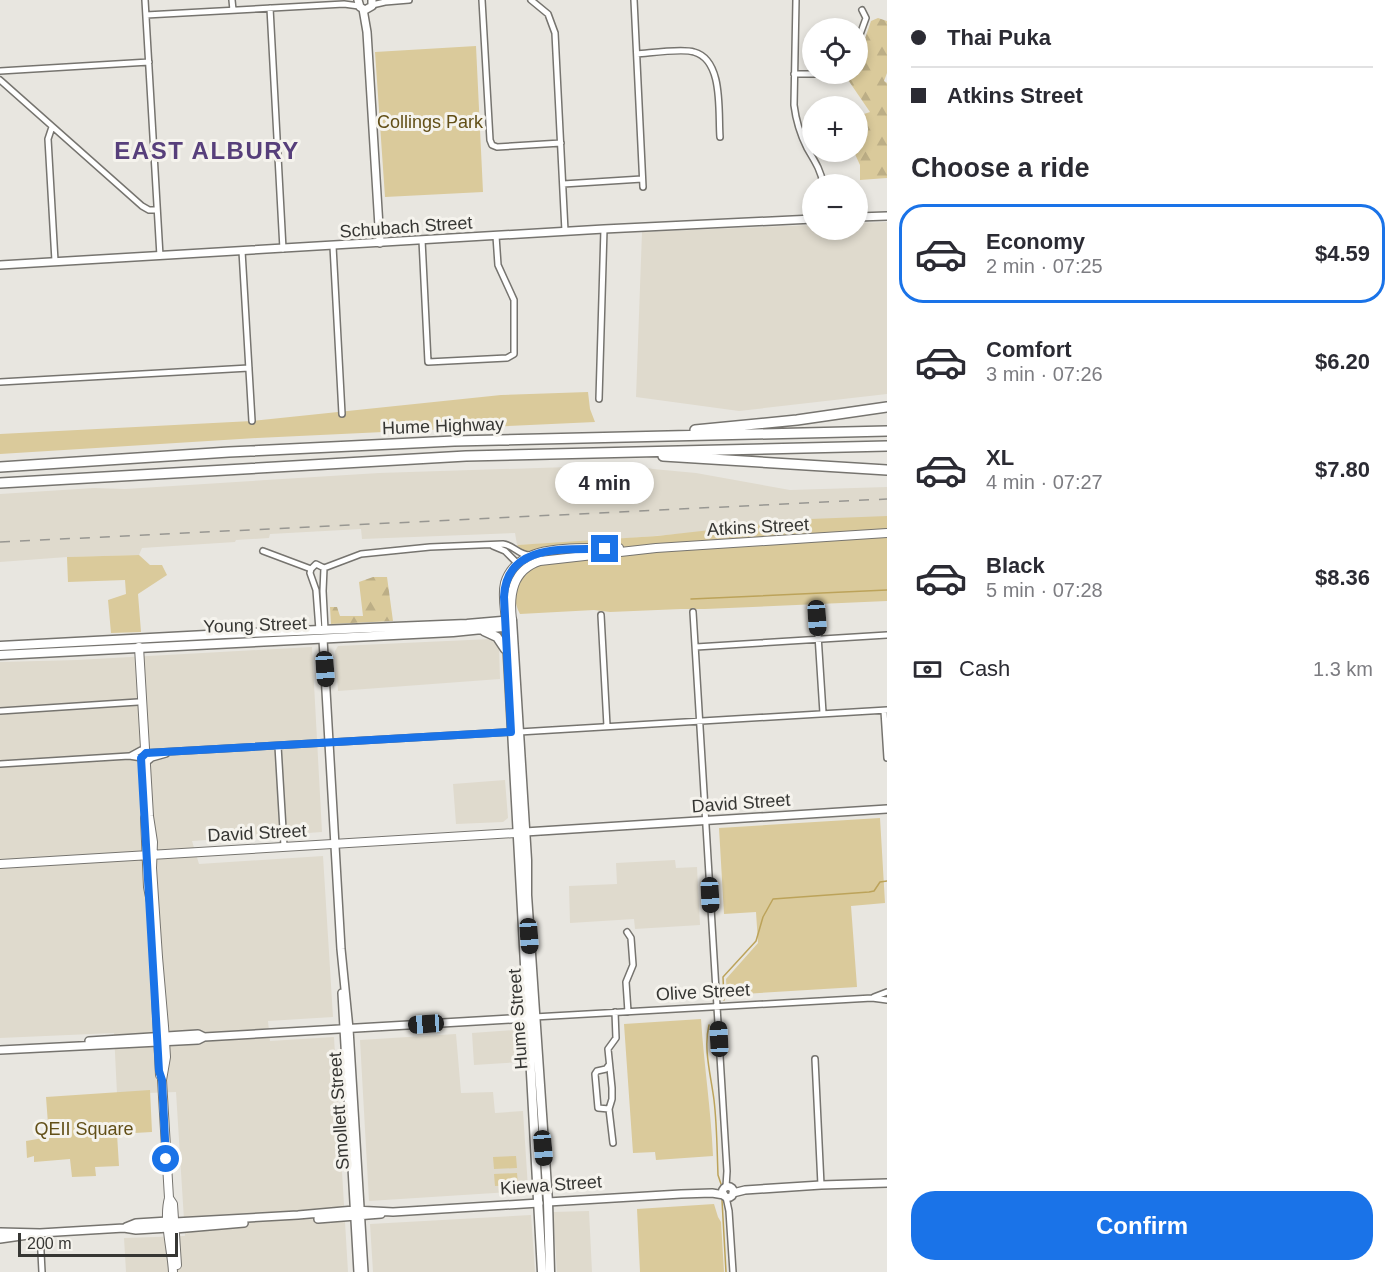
<!DOCTYPE html>
<html lang="en">
<head>
<meta charset="utf-8">
<style>
  body { margin:0; font-family:Arial,sans-serif; background:#f7f7f7; color:#2b2b33; height:100vh; display:flex; flex-direction:column; font-size:22px; white-space:nowrap }
  * { box-sizing:border-box; margin:0 }
  p { font-size:20px; color:#7c7c81 }
  .icon { flex:none; width:33px; height:33px; fill:none; stroke:currentColor; stroke-width:2; stroke-linecap:round; stroke-linejoin:round }
  .map { position:relative; flex:1; overflow:hidden }
  .sheet { display:flex; flex-direction:column; background:#fff; width:510px }
  .sheet>* { flex:none }
  .guide { display:grid; align-content:center; height:132px; padding:0 24px; background:#fff }
  .controls { position:absolute; left:802px; top:18px; display:grid; gap:12px }
  .controls a { display:grid; place-items:center; width:66px; height:66px; border-radius:50%; background:#fff; box-shadow:0 3px 9px #0003; font-size:30px }
  .scale { position:absolute; left:18px; bottom:15px; width:160px; box-sizing:border-box; padding-left:6px; border:3px solid #363633; border-top:0; font-size:16px; line-height:21px; white-space:nowrap; color:#363633; -webkit-text-stroke:4px #f5f3ed; paint-order:stroke }
  .end { position:absolute; width:27px; height:27px; margin:-14px; border:8px solid #1a73e8; background:#fff; box-shadow:0 0 0 3px #fff }
  .from { border-radius:50% }
  .bubble { position:absolute; height:42px; border-radius:21px; background:#fff; box-shadow:0 3px 9px #0003; font-size:20px; font-weight:600; line-height:42px; text-align:center }
  .car { position:absolute; width:18px; height:36px; margin:-18px -9px; border-radius:8px; box-shadow:0 0 4px 2px #0007; background:linear-gradient(#222 24%,#8ab4d8 0 40%,#222 0 76%,#8ab4d8 0 86%,#222 0) }
  .guide b { display:flex; align-items:center; gap:21px; height:57px; font-size:22px }
  .guide b+b { border-top:2px solid #e1e1e2 }
  .guide i { width:15px; height:15px; background:#2b2b33 }
  ul { padding:0; list-style:none }
  li { display:flex; align-items:center; gap:18px; height:99px; margin:0 12px 9px; padding:0 12px; border:3px solid transparent; border-radius:24px }
  li div { flex:1 }
  li b { display:block; font-size:22px }
  li em { font-style:normal; font-weight:600 }
  li.selected { border-color:#1a73e8 }
  li>.icon { width:54px; height:54px; stroke-width:1.5 }
  h2 { padding:0 24px; font-size:27px; line-height:72px }
  .pay { display:flex; align-items:center; gap:15px; height:66px; padding:0 24px; font-size:22px }
  .pay p { margin-inline-start:auto }
  .button { display:flex; gap:12px; margin-top:auto; padding:12px 24px }
  .button a { flex:1; height:69px; border-radius:24px; background:#1a73e8; color:#fff; font-size:24px; font-weight:600; line-height:69px; text-align:center }
  main { display:flex; flex:1; min-height:0 }
  .map>svg:first-child { display:block }
  .built { fill:#dfdacd }
  .green { fill:#daca9b }
  .forest { fill:url(#forest-firs) }
  .lines { fill:none; stroke-linecap:round; stroke-linejoin:round }
  .stream { stroke:#bca35a; stroke-width:1.5 }
  .minor-casing { stroke:#76746f; stroke-width:8 }
  .tertiary-casing { stroke:#76746f; stroke-width:10 }
  .secondary-casing { stroke:#76746f; stroke-width:10 }
  .primary-casing { stroke:#76746f; stroke-width:11 }
  .motorway-casing { stroke:#76746f; stroke-width:12 }
  .minor { stroke:#fff; stroke-width:5 }
  .tertiary { stroke:#fff; stroke-width:7 }
  .secondary { stroke:#fff; stroke-width:8 }
  .primary { stroke:#fff; stroke-width:8 }
  .motorway { stroke:#fff; stroke-width:9 }
  .rail { stroke:#989792; stroke-width:1.5; stroke-dasharray:10 10; stroke-linecap:butt }
  .route { stroke:#1a73e8; stroke-width:8 }
  .labels { text-anchor:middle; dominant-baseline:central; stroke-width:6; stroke-linejoin:round; paint-order:stroke }
  .park-label { font-size:18px; fill:#624f17; stroke:#f5f3ed }
  .street-label { font-size:18px; fill:#363633; stroke:#f5f3ed }
  .district-label { font-size:24px; font-weight:bold; letter-spacing:1.5px; fill:#573f7b; stroke:#f5f3ed }
</style>
</head>
<body>
<main>
<div class="map">
<svg width="887" height="1272" viewBox="0 0 887 1272">
  <defs>
    <pattern id="forest-firs" width="22" height="20" patternUnits="userSpaceOnUse" patternTransform="scale(1.5)"><rect width="22" height="20" fill="#daca9b"/><path d="M5 1l3.5 6h-7zM16 11l3.5 6h-7z" fill="#bcae86"/></pattern>
  </defs>
  <rect width="100%" height="100%" fill="#e8e6e0"/>
  <path class="built" d="M 887,222 L 887,394 L 739,411 L 636,397 L 642,232 L 813,225 L 813,230 L 858,230 L 858,223 Z
    M 599,466 L 638,466 L 653,469 L 696,473 L 790,490 L 887,487 L 887,517 L 593,541 L 517,545 L 515,533 L 362,539 L 361,529 L 270,534 L 269,538 L 236,540 L 235,542 L 142,548 L 139,555 L 67,557 L 0,562 L 0,494 L 94,488 L 125,489 L 379,473 Z
    M 491,639 L 499,648 L 500,679 L 338,691 L 335,651 L 338,646 Z
    M 312,647 L 322,832 L 192,841 L 199,864 L 323,856 L 333,1017 L 268,1021 L 270,1041 L 334,1037 L 348,1272 L 126,1272 L 124,1238 L 185,1236 L 176,1092 L 117,1094 L 114,1033 L 0,1038 L 0,662 L 77,660 Z
    M 505,780 L 508,818 L 503,822 L 456,824 L 453,784 Z
    M 675,860 L 676,868 L 697,867 L 700,925 L 635,929 L 634,919 L 570,923 L 569,886 L 617,884 L 616,863 Z
    M 515,1030 L 518,1035 L 520,1062 L 474,1065 L 472,1033 Z
    M 456,1034 L 461,1093 L 493,1092 L 495,1113 L 523,1111 L 528,1188 L 525,1191 L 369,1201 L 360,1040 Z
    M 589,1211 L 592,1272 L 557,1272 L 553,1212 Z
    M 531,1215 L 535,1272 L 373,1272 L 370,1224 Z"/>
  <path class="green" d="M 476,46 L 483,192 L 385,197 L 375,52 Z
    M 588,392 L 590,409 L 595,422 L 257,438 L 0,454 L 0,434 L 252,421 L 501,395 Z
    M 887,516 L 887,601 L 705,609 L 681,609 L 610,612 L 594,610 L 520,614 C 509,594 519,577 536,566 L 517,545 L 657,536 L 810,519 Z
    M 139,555 L 150,565 L 162,565 L 167,575 L 138,594 L 141,632 L 111,633 L 108,600 L 126,594 L 125,580 L 68,582 L 67,557 Z
    M 880,818 L 885,903 L 851,906 L 857,987 L 727,995 L 726,979 L 758,943 L 756,912 L 724,914 L 719,828 Z
    M 701,1019 C 704,1065 711,1110 713,1156 L 656,1160 L 655,1152 L 633,1153 L 624,1024 Z
    M 150,1090 L 152,1132 L 117,1134 L 119,1166 L 95,1167 L 96,1176 L 72,1177 L 70,1159 L 34,1162 L 34,1156 L 27,1158 L 26,1141 L 49,1137 L 46,1097 Z
    M 516,1156 L 517,1168 L 494,1169 L 493,1157 Z
    M 517,1173 L 518,1185 L 495,1186 L 494,1174 Z
    M 714,1204 L 718,1217 L 721,1222 L 724,1272 L 640,1272 L 637,1209 Z"/>
  <path class="forest" d="M 878,18 L 887,21 L 887,73 L 884,81 L 887,83 L 887,178 L 860,180 L 860,165 L 854,152 L 858,152 L 858,116 L 870,112 L 844,74 L 858,74 C 858,55 865,39 871,21 Z
    M 373,577 L 387,577 L 393,621 L 331,624 L 330,607 L 337,607 L 340,616 L 363,616 L 359,582 Z"/>
  <g class="lines">
    <path class="stream" d="M 691,599 L 887,590
      M 724,1000 L 723,977 L 756,941 L 763,917 L 773,899 L 869,892 L 874,891 L 880,882 L 887,881
      M 709,1025 C 703,1048 711,1076 714,1100 C 717,1125 717,1150 718,1175 L 721,1184
      M 722,1200 L 726,1272"/>
    <g class="minor-casing">
      <path id="minor" d="M 145,0 L 160,256
        M 232,0 L 233,10
        M 482,0 L 490,140 L 492,145 L 497,147 L 561,143
        M 531,0 L 548,14 L 555,33 L 565,231
        M 634,0 L 643,187
        M 796,0 L 794,105 C 796,121 800,134 807,148 C 814,160 821,170 823,184
        M 372,5 L 385,2 L 409,0
        M 270,8 L 283,249
        M 146,15 L 344,4 L 359,6
        M 858,40 L 866,18 L 862,10
        M 637,54 C 651,53 682,48 694,52 C 724,60 718,113 720,137
        M 0,71 L 149,62
        M 794,74 L 815,74
        M 0,80 L 142,206 L 149,210 L 157,210
        M 52,127 L 48,139 L 55,261
        M 563,184 L 642,179
        M 422,240 L 428,362 L 507,358 L 514,354 L 514,300 L 498,265 L 496,236
        M 333,246 L 342,414
        M 242,251 L 252,421
        M 0,382 L 249,368
        M 599,399 L 604,229
        M 493,546 L 505,551 L 517,563
        M 263,551 L 311,569
        M 324,568 L 361,554 L 430,547 L 503,544 C 514,545 519,556 531,555
        M 324,568 L 323,591 L 325,630
        M 311,569 L 310,573 L 316,590 L 319,630
        M 311,569 L 316,564 L 324,568
        M 816,604 L 823,713
        M 693,612 L 727,1171 L 726,1187
        M 601,615 L 607,726
        M 696,647 L 887,635
        M 0,711 L 138,702
        M 884,711 L 887,758
        M 519,732 L 887,710
        M 278,746 L 284,846
        M 146,753 L 511,732
        M 130,756 L 141,750
        M 146,763 L 152,758 L 166,754
        M 0,764 L 129,756 L 142,758
        M 627,932 L 631,938 L 633,965 L 626,982 L 628,1012
        M 874,997 L 887,992
        M 534,1017 L 872,998 L 887,1000
        M 815,1059 L 821,1185
        M 609,1065 L 606,1069 L 597,1071 L 595,1074 L 598,1108 L 609,1109
        M 613,1143 L 609,1109 L 612,1099 L 612,1088 L 608,1049 L 616,1038 L 615,1012
        M 726,1197 L 729,1211 L 733,1272
        M 40,1233 L 42,1272"/>
    </g>
    <g class="tertiary-casing">
      <path id="tertiary" d="M 358,0 L 360,7 L 365,10 L 372,6 L 372,0
        M 363,9 L 367,32 L 380,243
        M 858,217 L 887,216
        M 0,265 L 604,229 L 813,219
        M 323,639 L 341,949 L 349,1029 L 364,1272
        M 525,832 L 887,809
        M 342,993 L 358,1272
        M 89,1041 L 198,1034 L 204,1037
        M 0,1050 L 198,1040 L 204,1037 L 528,1018
        M722.5 1192a5.5 5.5 0 1 1 11 0a5.5 5.5 0 1 1-11 0Z
        M 733,1193 L 745,1190 L 821,1185 L 887,1183
        M 548,1202 L 681,1194 L 712,1193 L 724,1195
        M 318,1219 L 381,1214
        M 175,1222 L 298,1215 L 354,1210 L 393,1212 L 539,1203
        M 126,1227 L 136,1223 L 168,1221
        M 175,1229 L 244,1223
        M 0,1232 L 40,1233 L 124,1228 L 136,1230 L 169,1228
        M 0,1239 L 35,1234"/>
    </g>
    <g class="secondary-casing">
      <path id="secondary" d="M 512,620 C 509,595 512,570 540,561 L 656,548 L 887,533
        M 506,621 C 505,609 502,595 505,583 C 518,540 584,549 619,548
        M 139,647 L 149,816 L 153,842 L 152,868 L 158,957 L 164,1026 L 166,1057 L 162,1080 L 169,1198 C 163,1219 172,1250 173,1272
        M 145,818 L 148,887 L 151,902
        M 0,864 L 516,833
        M 156,995 L 160,1075
        M 169,1198 L 173,1204 L 177,1265"/>
    </g>
    <g class="primary-casing">
      <path id="primary" d="M 506,621 L 542,1272
        M 484,631 L 497,637 L 505,649
        M 0,646 L 225,634 L 467,624 L 512,620 L 527,860 L 527,895 L 548,1202 L 550,1272
        M 0,655 L 453,632 L 512,626"/>
    </g>
    <g class="motorway-casing">
      <path id="motorway" d="M 695,430 L 797,420 L 887,407
        M 663,456 L 887,470
        M 0,467 L 229,452 L 454,441 L 887,431
        M 0,483 L 466,456 L 887,446"/>
    </g>
    <use href="#minor" class="minor"/>
    <use href="#tertiary" class="tertiary"/>
    <use href="#secondary" class="secondary"/>
    <use href="#primary" class="primary"/>
    <use href="#motorway" class="motorway"/>
    <path class="rail" d="M 0,542 L 887,499"/>
  </g>
  <g class="lines">
    <path class="route" d="M 166,1159 L 162,1080 L 159,1071 L 141,758 L 146,753 L 511,732 L 504,597 C 506,542 567,550 605,549"/>
  </g>
  <g class="labels">
    <g class="park-label">
      <text x="430" y="122">Collings Park</text>
      <text x="84" y="1129">QEII Square</text>
    </g>
    <g class="street-label">
      <text transform="translate(406 227) rotate(-4)">Schubach Street</text>
      <text transform="translate(443 426) rotate(-2)">Hume Highway</text>
      <text transform="translate(758 527) rotate(-3)">Atkins Street</text>
      <text transform="translate(255 625) rotate(-2)">Young Street</text>
      <text transform="translate(741 803) rotate(-4)">David Street</text>
      <text transform="translate(257 833) rotate(-3)">David Street</text>
      <text transform="translate(703 992) rotate(-3)">Olive Street</text>
      <text transform="translate(518 1019) rotate(-94)">Hume Street</text>
      <text transform="translate(339 1111) rotate(-94)">Smollett Street</text>
      <text transform="translate(551 1185) rotate(-4)">Kiewa Street</text>
    </g>
    <g class="district-label">
      <text x="207" y="150">EAST ALBURY</text>
    </g>
  </g>
</svg>
<div class="controls">
<a><svg class="icon" aria-label="locate" viewBox="0 0 24 24"><circle cx="12" cy="12" r="6"/><path d="M12 2v4M12 18v4M2 12h4M18 12h4"/></svg></a>
<a>+</a>
<a>−</a>
</div>
<div class="scale">200 m</div>
<i class="end from" style="left:166px;top:1159px"></i>
<i class="end" style="left:605px;top:549px"></i>
<div class="bubble" style="left:555px;top:462px;width:99px">4 min</div>
<i class="car" style="left:817px;top:618px;rotate:176deg"></i>
<i class="car" style="left:325px;top:669px;rotate:176deg"></i>
<i class="car" style="left:710px;top:895px;rotate:177deg"></i>
<i class="car" style="left:529px;top:936px;rotate:176deg"></i>
<i class="car" style="left:426px;top:1024px;rotate:266deg"></i>
<i class="car" style="left:719px;top:1039px;rotate:357deg"></i>
<i class="car" style="left:543px;top:1148px;rotate:175deg"></i>
</div>
<section class="sheet">
<div class="guide">
<b><i class="from"></i>Thai Puka</b>
<b><i></i>Atkins Street</b>
</div>
<h2>Choose a ride</h2>
<ul>
<li class="selected"><svg class="icon" aria-label="car" viewBox="0 0 24 24"><path d="M5 17H2v-5l4-1 3-4h7l3 4 3 1v5h-3M9 17h6M6 11h13"/><circle cx="7" cy="17" r="2"/><circle cx="17" cy="17" r="2"/></svg><div><b>Economy</b><p>2 min · 07:25</p></div><em>$4.59</em></li>
<li><svg class="icon" aria-label="car" viewBox="0 0 24 24"><path d="M5 17H2v-5l4-1 3-4h7l3 4 3 1v5h-3M9 17h6M6 11h13"/><circle cx="7" cy="17" r="2"/><circle cx="17" cy="17" r="2"/></svg><div><b>Comfort</b><p>3 min · 07:26</p></div><em>$6.20</em></li>
<li><svg class="icon" aria-label="car" viewBox="0 0 24 24"><path d="M5 17H2v-5l4-1 3-4h7l3 4 3 1v5h-3M9 17h6M6 11h13"/><circle cx="7" cy="17" r="2"/><circle cx="17" cy="17" r="2"/></svg><div><b>XL</b><p>4 min · 07:27</p></div><em>$7.80</em></li>
<li><svg class="icon" aria-label="car" viewBox="0 0 24 24"><path d="M5 17H2v-5l4-1 3-4h7l3 4 3 1v5h-3M9 17h6M6 11h13"/><circle cx="7" cy="17" r="2"/><circle cx="17" cy="17" r="2"/></svg><div><b>Black</b><p>5 min · 07:28</p></div><em>$8.36</em></li>
</ul>
<div class="pay"><svg class="icon" aria-label="cash" viewBox="0 0 24 24"><path d="M3 7h18v10H3z"/><circle cx="12" cy="12" r="2"/></svg>Cash<p>1.3 km</p></div>
<div class="button"><a>Confirm</a></div>
</section>
</main>
</body>
</html>
